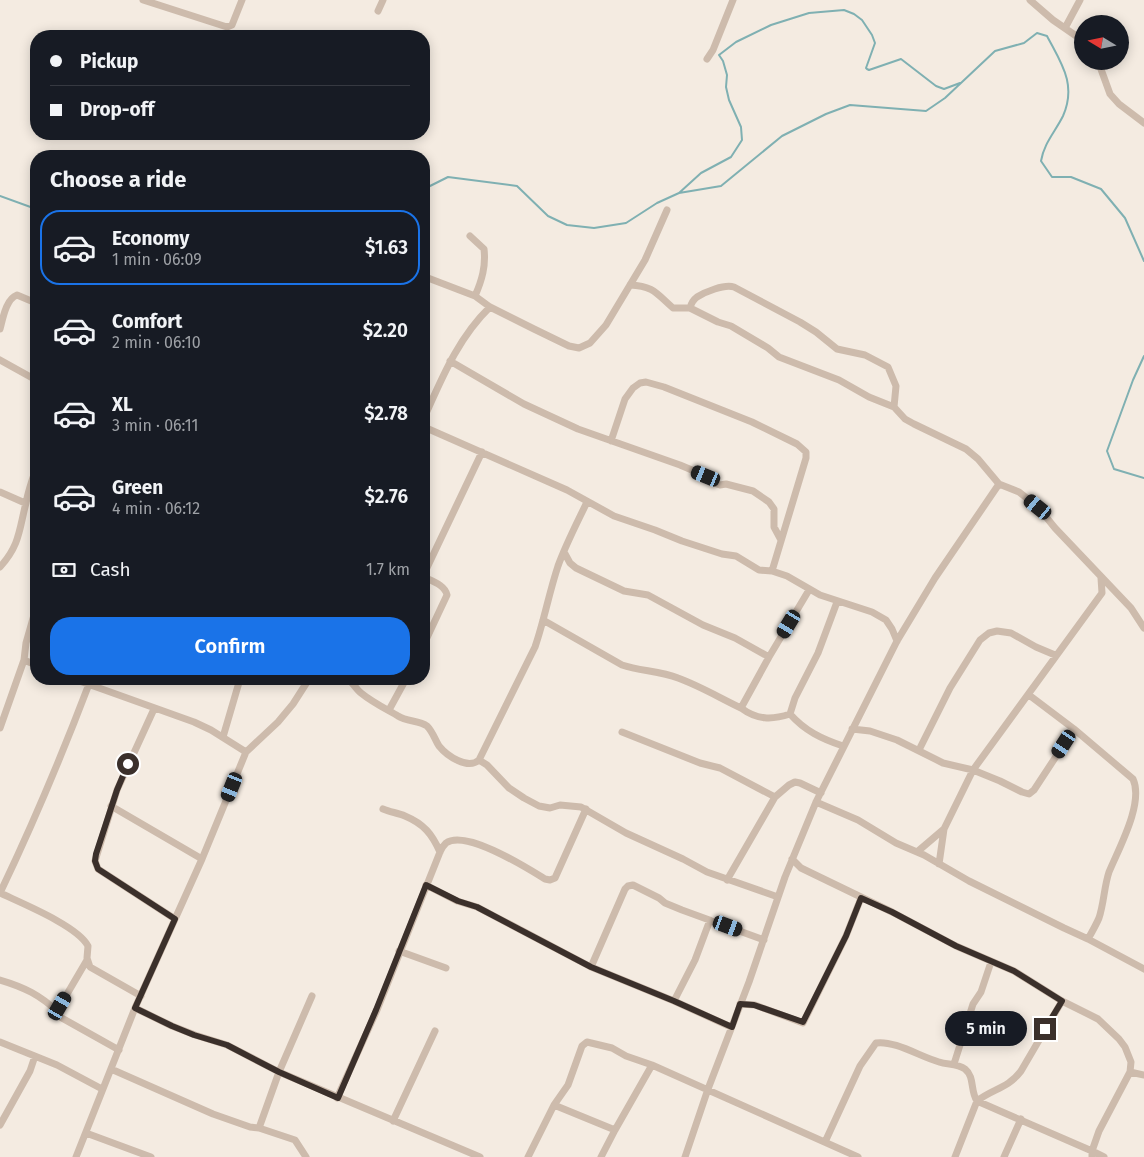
<!DOCTYPE html>
<html lang="en">
<head>
<meta charset="utf-8">
<style>
  body { margin:0; font-family:"Fira Sans",sans-serif; background:#20242c; color:#f1f3f6; height:100vh; display:flex; flex-direction:column; font-size:19px; white-space:nowrap }
  * { box-sizing:border-box; margin:0 }
  p { font-size:16px; color:#9ea1a6 }
  .icon { flex:none; width:28px; height:28px; fill:none; stroke:currentColor; stroke-width:2; stroke-linecap:round; stroke-linejoin:round }
  .map { position:relative; flex:1; overflow:hidden }
  .details { position:absolute; left:30px; top:150px; width:400px; height:535px; display:flex; flex-direction:column; background:#171b24; border-radius:20px; box-shadow:0 2px 12px #0003 }
  .details>* { flex:none }
  .banner { position:absolute; left:30px; top:30px; width:400px; height:110px; border-radius:20px; box-shadow:0 2px 12px #0003; display:grid; align-content:center; height:110px; padding:0 20px; background:#171b24 }
  .needle { width:32px; rotate:280deg }
  .buttons { position:absolute; left:1074px; top:15px; display:grid; gap:10px }
  .buttons a { display:grid; place-items:center; width:55px; height:55px; border-radius:50%; background:#171b24; box-shadow:0 2px 12px #0003; font-size:25px }
  .end { position:absolute; width:22px; height:22px; margin:-11px; border:6px solid #3b302b; background:#fff; box-shadow:0 0 0 2px #fff }
  .from { border-radius:50% }
  .bubble { position:absolute; height:35px; border-radius:18px; background:#171b24; box-shadow:0 2px 12px #0003; font-size:16px; font-weight:600; line-height:35px; text-align:center }
  .car { position:absolute; width:15px; height:30px; margin:-15px -8px; border-radius:6px; box-shadow:0 0 4px 1px #0007; background:linear-gradient(#222 24%,#8ab4d8 0 40%,#222 0 76%,#8ab4d8 0 86%,#222 0) }
  .banner b { display:flex; align-items:center; gap:18px; height:48px; font-size:19px }
  .banner b+b { border-top:1px solid #363941 }
  .banner i { width:12px; height:12px; background:#f1f3f6 }
  ul { padding:0; list-style:none }
  li { display:flex; align-items:center; gap:15px; height:75px; margin:0 10px 8px; padding:0 10px; border:2px solid transparent; border-radius:20px }
  li div { flex:1 }
  li b { display:block; font-size:19px }
  li em { font-style:normal; font-weight:600 }
  li.selected { border-color:#1a73e8 }
  li>.icon { width:45px; height:45px; stroke-width:1.5 }
  h2 { padding:0 20px; font-size:22px; line-height:60px }
  .pay { display:flex; align-items:center; gap:12px; height:55px; padding:0 20px; font-size:19px }
  .pay p { margin-inline-start:auto }
  .cta { display:flex; gap:10px; margin-top:auto; padding:10px 20px }
  .cta a { flex:1; height:58px; border-radius:20px; background:#1a73e8; color:#fff; font-size:20px; font-weight:600; line-height:58px; text-align:center }
  .map>svg:first-child { display:block }
  .lines { fill:none; stroke-linecap:round; stroke-linejoin:round }
  .stream { stroke:#7fb0b2; stroke-width:2 }
  .minor { stroke:#cdbbac; stroke-width:7 }
  .route { stroke:#3b302b; stroke-width:6 }
</style>
</head>
<body>
<div class="map">
<svg width="1144" height="1157" viewBox="0 0 1144 1157">
  <rect width="100%" height="100%" fill="#f4ebe1"/>
  <g class="lines">
    <path class="stream" d="M 424,189 L 448,177 L 517,186 L 548,216 L 567,225 L 594,228 L 626,223 L 657,203 L 679,193 L 721,186 L 782,136 L 826,114 L 850,105 L 926,111 L 945,98 L 995,51 L 1024,43 L 1037,33 L 1047,36 C 1061,63 1077,84 1063,116 C 1055,132 1044,143 1041,161 L 1052,177 L 1071,177 L 1101,189 L 1125,218 L 1144,261
      M 679,193 L 701,173 L 731,157 L 742,140 L 741,127 L 729,100 L 726,87 L 727,75 L 723,61 L 719,55 L 736,42 L 771,25 L 809,13 L 844,10 L 854,14 L 862,20 L 872,35 L 875,43 L 866,68 L 867,69 L 869,70 L 901,59 L 936,86 L 944,89 L 960,83
      M 0,196 L 36,209
      M 1144,356 L 1133,380 L 1107,451 L 1114,469 L 1144,478"/>
    <path class="minor" d="M 143,0 L 227,27 L 232,25 L 242,0
      M 1030,0 L 1053,20 L 1082,40
      M 378,11 L 383,0
      M 1065,28 L 1080,0
      M 707,59 L 713,50 L 733,0
      M 1098,61 L 1110,94 L 1119,104 L 1144,123
      M 470,236 L 484,249 C 486,266 482,280 475,296
      M 424,281 L 428,278 L 475,296 L 490,307 L 534,329 L 569,346 L 579,348 L 590,343 L 606,325 L 645,260 L 667,210
      M 630,285 C 653,286 656,293 673,308 L 690,308 L 718,322 L 731,326 L 768,348 L 779,357 L 839,380 L 869,397 L 894,407 L 905,419 L 914,424 L 966,449 L 978,459 L 999,484 L 1019,492 L 1038,507 L 1055,528 L 1131,608 L 1144,628
      M 690,308 C 691,304 693,300 697,297 C 705,292 724,284 734,287 L 800,322 L 816,332 L 837,349 L 865,355 L 888,367 L 896,386 L 894,407
      M 0,329 C 3,318 6,299 17,295 L 36,303
      M 0,360 L 36,380
      M 450,361 L 524,404 L 578,429 L 680,465 L 706,476 L 711,482 L 720,485 L 726,484 L 753,491 L 769,502 L 774,509 L 774,527 L 781,540
      M 424,418 C 442,378 458,338 490,307
      M 424,427 L 567,490 L 614,516 L 655,530 L 682,541 L 722,554 L 736,556 L 759,570 L 772,571 L 787,576 L 820,595 L 872,612 L 886,620 L 892,629 L 897,641
      M 611,441 L 625,399 L 633,388 L 640,383 L 646,382 L 664,387 L 752,422 L 797,444 L 806,452 L 806,458 L 772,571
      M 0,492 L 25,503
      M 564,552 L 570,563 L 576,568 L 624,591 L 648,595 L 703,625 L 735,638 L 769,657
      M 0,567 C 20,545 19,530 26,503 C 28,492 32,480 36,469
      M 424,574 L 482,452
      M 424,577 C 432,581 445,585 447,595 L 424,644
      M 837,602 L 818,653 L 795,698 L 790,714 C 805,731 822,739 843,746
      M 543,620 L 622,665 C 640,671 660,671 678,678 C 700,686 720,698 741,708 C 757,720 772,720 790,714
      M 24,660 L 36,665
      M 74,679 L 194,722 L 211,730 L 246,752
      M 348,679 C 353,683 356,689 361,693 C 372,702 386,709 398,716 C 407,722 419,720 427,726 C 433,732 435,740 439,746 C 447,756 468,770 479,760 L 535,647 C 544,621 549,593 558,566 C 566,544 577,523 587,502
      M 1029,695 L 1074,729 L 1133,779 C 1144,803 1119,848 1109,872 C 1104,887 1104,903 1099,918 C 1096,925 1092,932 1088,939
      M 741,708 L 769,657 L 809,590
      M 154,709 L 117,790 L 95,861 L 98,869 L 175,919
      M 389,710 L 406,679
      M 0,728 L 24,660 L 26,643 L 36,608
      M 852,729 L 870,731 L 897,740 L 943,763 L 973,770 L 1000,781 L 1022,792 L 1029,794 L 1034,790 L 1074,729
      M 622,732 L 700,763 L 720,768 L 775,797
      M 223,737 L 240,679
      M 919,750 L 950,688 L 980,640 L 989,633 L 997,631 L 1011,633 L 1036,647 L 1055,655
      M 479,760 L 487,765 L 509,788 L 524,798 L 539,806 L 550,808 L 560,805 L 581,807 L 626,833 L 683,859 L 707,872 L 778,897
      M 816,802 L 858,820 L 896,843 L 924,855 L 969,881 L 1064,928 L 1088,939 L 1144,969
      M 111,806 L 202,859
      M 383,809 C 390,812 398,813 405,816 C 424,824 432,834 440,852
      M 917,852 L 944,829
      M 792,859 L 801,868 L 892,912 L 956,946 L 1014,971 L 1062,1001 L 1098,1019 L 1119,1039 L 1125,1047 L 1131,1062 L 1130,1072 L 1099,1131 L 1092,1151 L 977,1101 L 955,1157
      M 939,864 L 944,829 L 973,770 L 1102,593 L 1101,578
      M 727,880 L 775,797 L 789,785 L 795,782 L 800,783 L 821,793
      M 426,885 L 457,901 L 477,907 L 591,967 L 674,1001 L 731,1027
      M 0,893 C 33,824 62,755 89,684
      M 0,893 C 21,903 78,926 88,946 L 87,958 L 90,967 L 141,996
      M 399,951 L 446,968
      M 87,960 L 60,1006 L 58,1012 L 60,1017 L 119,1050
      M 591,967 L 625,889 L 628,886 L 633,885 L 659,898 L 665,903 L 682,910 L 764,940
      M 0,980 C 24,987 40,995 58,1012
      M 674,1001 L 695,960 L 710,920
      M 740,1004 L 755,1005 L 803,1023 L 846,936 L 861,898
      M 135,1008 L 172,1026 L 195,1035 L 227,1045 L 279,1072 L 480,1157
      M 0,1042 L 57,1065 L 102,1089
      M 954,1064 L 973,1004 L 981,992 L 991,962
      M 111,1069 L 213,1114 L 250,1127 L 259,1128 L 279,1072 L 312,996
      M 1130,1072 L 1144,1075
      M 337,1098 L 377,1010 L 440,852 C 441,849 444,845 446,843 C 466,829 527,868 545,879 L 550,880 L 555,878 L 586,809
      M 554,1105 L 568,1085 L 582,1046 L 587,1042 L 612,1048 L 626,1056 L 652,1065
      M 393,1121 L 435,1031
      M 0,1125 L 30,1071 L 35,1056
      M 259,1128 L 295,1140 L 306,1157
      M 86,1133 L 151,1157
      M 825,1142 L 860,1066 L 876,1043 C 894,1040 921,1057 939,1062 C 948,1065 957,1063 965,1069 C 975,1077 970,1091 977,1101 C 994,1088 1007,1089 1021,1071 L 1062,1001
      M 76,1157 L 135,1008 L 202,859 L 246,752 L 278,722 L 293,704 L 309,679
      M 528,1157 L 554,1105 L 615,1130 L 652,1065 L 858,1157
      M 601,1157 L 615,1130
      M 685,1157 L 708,1089 L 749,982 L 785,877 L 816,802 L 897,641 L 935,578 L 999,484
      M 1004,1157 L 1021,1119
      M 1092,1157 L 1092,1151 L 1104,1157"/>
  </g>
  <g class="lines">
    <path class="route" d="M 128,764 L 117,790 L 96,854 L 95,861 L 98,869 L 175,919 L 135,1008 L 172,1026 L 194,1035 L 227,1045 L 279,1072 L 338,1098 L 376,1010 L 426,885 L 458,901 L 477,907 L 591,967 L 674,1001 L 732,1027 L 740,1004 L 754,1005 L 803,1022 L 846,936 L 861,898 L 892,912 L 956,946 L 1014,971 L 1062,1001 L 1045,1029"/>
  </g>
</svg>
<div class="buttons">
<a><svg class="needle" viewBox="-14 -14 28 28"><path d="M0-13l5 13h-10z" fill="#e53935"/><path d="M0 13l5-13h-10z" fill="#9ea1a6"/></svg></a>
</div>
<i class="end from" style="left:128px;top:764px"></i>
<i class="end" style="left:1045px;top:1029px"></i>
<div class="bubble" style="left:945px;top:1011px;width:82px">5 min</div>
<i class="car" style="left:706px;top:476px;rotate:292deg"></i>
<i class="car" style="left:1038px;top:507px;rotate:309deg"></i>
<i class="car" style="left:789px;top:624px;rotate:211deg"></i>
<i class="car" style="left:1064px;top:744px;rotate:213deg"></i>
<i class="car" style="left:232px;top:787px;rotate:202deg"></i>
<i class="car" style="left:728px;top:926px;rotate:110deg"></i>
<i class="car" style="left:60px;top:1006px;rotate:30deg"></i>
<div class="banner">
<b><i class="from"></i>Pickup</b>
<b><i></i>Drop-off</b>
</div>
<section class="details">
<h2>Choose a ride</h2>
<ul>
<li class="selected"><svg class="icon" aria-label="car" viewBox="0 0 24 24"><path d="M5 17H2v-5l4-1 3-4h7l3 4 3 1v5h-3M9 17h6M6 11h13"/><circle cx="7" cy="17" r="2"/><circle cx="17" cy="17" r="2"/></svg><div><b>Economy</b><p>1 min · 06:09</p></div><em>$1.63</em></li>
<li><svg class="icon" aria-label="car" viewBox="0 0 24 24"><path d="M5 17H2v-5l4-1 3-4h7l3 4 3 1v5h-3M9 17h6M6 11h13"/><circle cx="7" cy="17" r="2"/><circle cx="17" cy="17" r="2"/></svg><div><b>Comfort</b><p>2 min · 06:10</p></div><em>$2.20</em></li>
<li><svg class="icon" aria-label="car" viewBox="0 0 24 24"><path d="M5 17H2v-5l4-1 3-4h7l3 4 3 1v5h-3M9 17h6M6 11h13"/><circle cx="7" cy="17" r="2"/><circle cx="17" cy="17" r="2"/></svg><div><b>XL</b><p>3 min · 06:11</p></div><em>$2.78</em></li>
<li><svg class="icon" aria-label="car" viewBox="0 0 24 24"><path d="M5 17H2v-5l4-1 3-4h7l3 4 3 1v5h-3M9 17h6M6 11h13"/><circle cx="7" cy="17" r="2"/><circle cx="17" cy="17" r="2"/></svg><div><b>Green</b><p>4 min · 06:12</p></div><em>$2.76</em></li>
</ul>
<div class="pay"><svg class="icon" aria-label="cash" viewBox="0 0 24 24"><path d="M3 7h18v10H3z"/><circle cx="12" cy="12" r="2"/></svg>Cash<p>1.7 km</p></div>
<div class="cta"><a>Confirm</a></div>
</section>
</div>
</body>
</html>
